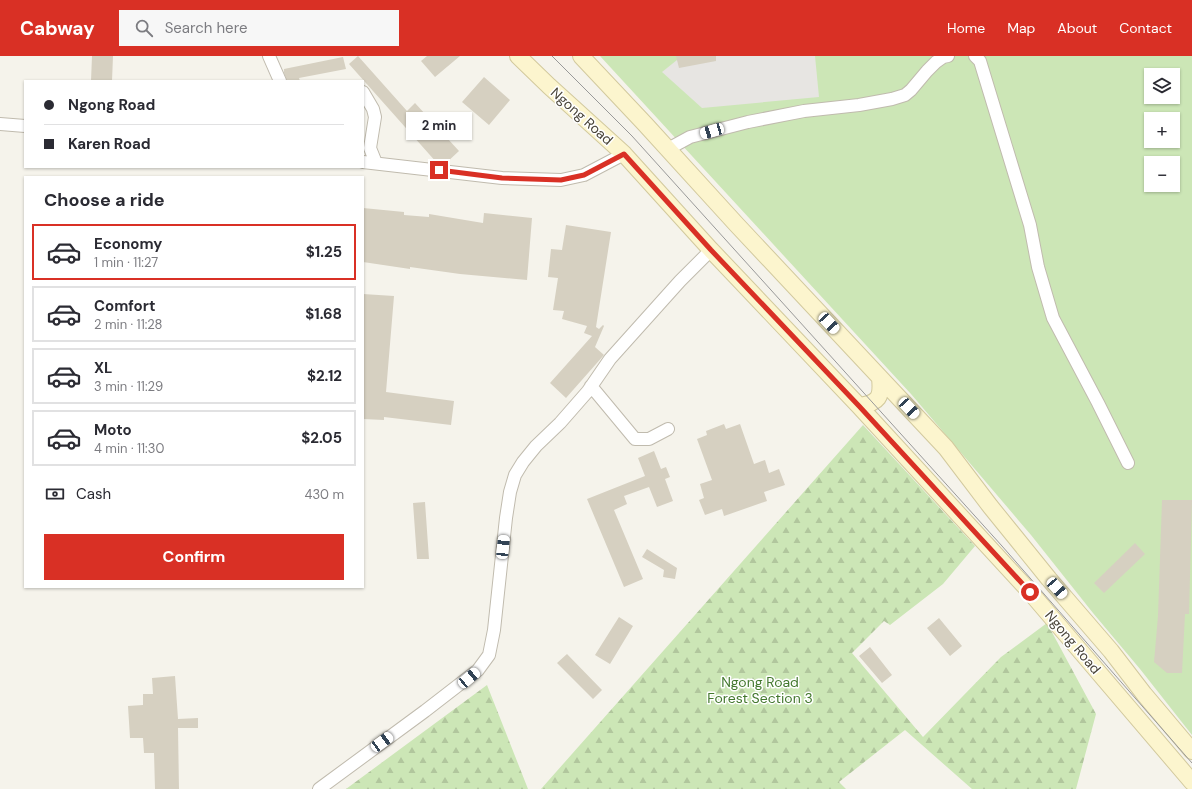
<!DOCTYPE html>
<html lang="en">
<head>
<meta charset="utf-8">
<style>
  body { margin:0; font-family:"DM Sans",sans-serif; background:#f7f7f7; color:#2b2b33; height:100vh; display:flex; flex-direction:column; font-size:15px; white-space:nowrap }
  * { box-sizing:border-box; margin:0 }
  p { font-size:13px; color:#7c7c81 }
  .icon { flex:none; width:22px; height:22px; fill:none; stroke:currentColor; stroke-width:2; stroke-linecap:round; stroke-linejoin:round }
  .map { position:relative; flex:1; overflow:hidden }
  .drawer { position:absolute; left:24px; top:120px; width:340px; height:412px; display:flex; flex-direction:column; background:#fff; border-radius:0px; box-shadow:0 1px 3px #0004 }
  .drawer>* { flex:none }
  .banner { position:absolute; left:24px; top:24px; width:340px; height:88px; border-radius:0px; box-shadow:0 1px 3px #0004; display:grid; align-content:center; height:88px; padding:0 20px; background:#fff }
  .tools { position:absolute; left:1144px; top:12px; display:grid; gap:8px }
  .tools a { display:grid; place-items:center; width:36px; height:36px; border-radius:0px; background:#fff; box-shadow:0 1px 3px #0004; font-size:20px }
  .end { position:absolute; width:18px; height:18px; margin:-9px; border:5px solid #d93025; background:#fff; box-shadow:0 0 0 2px #fff }
  .from { border-radius:50% }
  .bubble { position:absolute; height:28px; border-radius:0px; background:#fff; box-shadow:0 1px 3px #0004; font-size:13px; font-weight:700; line-height:28px; text-align:center }
  .car { position:absolute; width:12px; height:24px; margin:-12px -6px; border-radius:5px; box-shadow:0 0 3px 1px #0007; background:linear-gradient(#fff 24%,#345 0 40%,#fff 0 76%,#345 0 86%,#fff 0) }
  .banner b { display:flex; align-items:center; gap:14px; height:38px; font-size:15px }
  .banner b+b { border-top:1px solid #e1e1e2 }
  .banner i { width:10px; height:10px; background:#2b2b33 }
  ul { padding:0; list-style:none }
  li { display:flex; align-items:center; gap:12px; height:56px; margin:0 8px 6px; padding:0 12px; border:2px solid #e1e1e2; border-radius:0px }
  li div { flex:1 }
  li b { display:block; font-size:15px }
  li em { font-style:normal; font-weight:700 }
  li.on { border-color:#d93025 }
  li>.icon { width:36px; height:36px; stroke-width:1.5 }
  h2 { padding:0 20px; font-size:18px; line-height:48px }
  .pay { display:flex; align-items:center; gap:10px; height:44px; padding:0 20px; font-size:15px }
  .pay p { margin-inline-start:auto }
  .action { display:flex; gap:8px; margin-top:auto; padding:8px 20px }
  .action a { flex:1; height:46px; border-radius:0px; background:#d93025; color:#fff; font-size:16px; font-weight:700; line-height:46px; text-align:center }
  header { display:flex; align-items:center; gap:24px; box-sizing:border-box; height:56px; padding:0 20px; background:#d93025; color:#fff }
  header strong { font-size:19px }
  nav { display:flex; gap:22px; margin-inline-start:auto; font-size:14px }
  .search { width:280px; height:36px; background:#f7f7f7; display:flex; align-items:center; gap:10px; box-sizing:border-box; padding:0 14px; border-radius:0px; color:#7c7c81; font-size:15px }
  .map>svg:first-child { display:block }
  .green { fill:#cce6b6; fill-rule:evenodd }
  .forest { fill:url(#forest-firs) }
  .parking { fill:#e7e5e2 }
  .building { fill:#d6d0c1 }
  .lines { fill:none; stroke-linecap:round; stroke-linejoin:round }
  .street-casing { stroke:#c0bbae; stroke-width:14 }
  .secondary-casing { stroke:#d2c99d; stroke-width:18 }
  .street { stroke:#fff; stroke-width:12 }
  .secondary { stroke:#fcf5ce; stroke-width:16 }
  .tram { stroke:#999; stroke-width:1 }
  .route { stroke:#d93025; stroke-width:5 }
  .labels { text-anchor:middle; dominant-baseline:central; stroke-width:3; stroke-linejoin:round; paint-order:stroke }
  .street-label { font-size:14px; fill:#494439; stroke:#fff }
  .park-label { font-size:14px; fill:#43782e; stroke:#fff }
</style>
</head>
<body>
<header>
<strong>Cabway</strong>
<div class="search"><svg class="icon" aria-label="search" viewBox="0 0 24 24"><circle cx="10" cy="10" r="6"/><path d="M15 15l6 6"/></svg>Search here</div>
<nav><a>Home</a><a>Map</a><a>About</a><a>Contact</a></nav>
</header>
<div class="map">
<svg width="1192" height="733" viewBox="0 0 1192 733">
  <defs>
    <pattern id="forest-firs" width="22" height="20" patternUnits="userSpaceOnUse"><rect width="22" height="20" fill="#cce6b6"/><path d="M5 1l3.5 6h-7zM16 11l3.5 6h-7z" fill="#b1c69d"/></pattern>
  </defs>
  <rect width="100%" height="100%" fill="#f5f3eb"/>
  <path class="green" d="M 600,0 L 1192,0 L 1192,679 L 1140,613 L 1093,557 L 1031,479 L 911,338 ZM 1151,19 L 1173,19 L 1173,41 L 1151,41 ZM 1151,63 L 1173,63 L 1173,85 L 1151,85 ZM 1151,107 L 1173,107 L 1173,129 L 1151,129 Z"/>
  <path class="forest" d="M 863,369 L 975,490 L 943,528 L 890,569 L 884,565 L 852,597 L 923,681 L 1001,601 L 1047,567 L 1096,658 L 1076,733 L 972,733 L 905,674 L 839,726 L 846,733 L 541,733 Z
    M 487,629 L 528,733 L 346,733 Z"/>
  <path class="parking" d="M 702,0 L 815,0 L 819,41 L 702,52 L 662,16 L 677,4 Z"/>
  <path class="building" d="M 92,0 L 113,0 L 112,25 L 91,25 Z
    M 358,0 L 407,55 L 415,47 L 459,95 L 445,108 L 437,107 L 349,8 Z
    M 427,0 L 460,0 L 435,21 L 421,5 Z
    M 676,0 L 716,0 L 716,5 L 679,12 Z
    M 343,1 L 346,13 L 299,22 L 300,25 L 287,25 L 284,17 L 284,13 Z
    M 484,21 L 510,44 L 489,69 L 462,46 Z
    M 363,152 L 404,156 L 404,159 L 429,161 L 429,158 L 483,167 L 484,157 L 532,162 L 527,224 L 460,218 L 410,211 L 410,213 L 363,206 Z
    M 566,169 L 611,176 L 596,271 L 599,273 L 603,269 L 604,270 L 595,291 L 604,299 L 566,342 L 550,327 L 592,280 L 584,277 L 587,270 L 562,263 L 564,255 L 553,254 L 558,222 L 548,221 L 551,193 L 562,194 Z
    M 363,238 L 394,240 L 386,336 L 454,345 L 451,369 L 384,361 L 384,364 L 363,363 Z
    M 724,368 L 726,373 L 740,368 L 754,408 L 765,404 L 769,417 L 779,413 L 785,429 L 764,436 L 767,445 L 724,460 L 722,453 L 705,459 L 699,444 L 704,442 L 700,428 L 712,424 L 697,383 L 707,379 L 706,375 Z
    M 654,395 L 661,413 L 666,411 L 670,421 L 665,423 L 673,445 L 657,451 L 649,431 L 624,440 L 627,448 L 614,454 L 643,523 L 624,531 L 587,443 L 645,420 L 638,402 Z
    M 1162,444 L 1192,444 L 1189,558 L 1185,558 L 1182,617 L 1167,617 L 1154,606 L 1158,560 Z
    M 425,446 L 429,503 L 417,503 L 413,447 Z
    M 1135,487 L 1145,498 L 1104,537 L 1094,527 Z
    M 647,493 L 677,512 L 675,523 L 663,521 L 664,514 L 642,501 Z
    M 619,561 L 633,570 L 610,608 L 595,599 Z
    M 939,562 L 962,590 L 950,600 L 927,572 Z
    M 870,591 L 892,619 L 882,627 L 859,600 Z
    M 567,598 L 602,634 L 593,643 L 557,607 Z
    M 175,620 L 178,663 L 198,662 L 198,672 L 178,672 L 179,733 L 155,733 L 154,697 L 144,697 L 143,682 L 130,682 L 128,650 L 143,649 L 143,638 L 153,638 L 152,622 Z"/>
  <g class="lines">
    <g class="street-casing">
      <path id="street" d="M 269,0 L 280,25
        M 975,0 L 980,5 L 1030,169 L 1038,211 L 1053,262 L 1098,347 L 1128,407
        M 363,36 L 373,53 L 375,61 L 370,92 L 376,107
        M 0,68 L 25,70
        M 668,93 L 690,81 L 748,66 L 804,55 L 859,49 L 892,43 L 905,39 L 911,34 L 927,15 L 936,6 L 943,1 L 948,0
        M 363,106 L 502,122 L 561,124 L 584,119 L 624,98
        M 591,330 L 635,383 L 649,383 L 668,373
        M 319,733 L 425,655 L 478,614 L 489,599 L 494,574 L 506,462 L 510,436 L 515,419 L 523,406 L 536,390 L 560,367 L 588,335 L 610,303 L 680,225 L 711,194"/>
    </g>
    <g class="secondary-casing">
      <path id="secondary" d="M 518,0 L 549,30 L 624,98 L 711,194 L 859,350 L 1030,536 L 1192,726
        M 581,0 L 645,68 L 737,169 L 946,392 L 990,450 L 1049,523 L 1111,595 L 1144,638 L 1192,695
        M 859,350 C 879,347 882,341 880,322"/>
    </g>
    <use href="#street" class="street"/>
    <use href="#secondary" class="secondary"/>
    <path class="tram" d="M 552,0 L 632,80 L 1002,490 L 1192,707"/>
  </g>
  <g class="lines">
    <path class="route" d="M 439,114 L 502,122 L 561,124 L 584,119 L 624,98 L 711,194 L 859,350 L 1030,536"/>
  </g>
  <g class="labels">
    <g class="street-label">
      <text transform="translate(582 60) rotate(42)">Ngong Road</text>
      <text transform="translate(1073 586) rotate(50)">Ngong Road</text>
    </g>
    <g class="park-label">
      <text x="760" y="626">Ngong Road<tspan x="760" dy="16">Forest Section 3</tspan></text>
    </g>
  </g>
</svg>
<div class="tools">
<a><svg class="icon" aria-label="layers" viewBox="0 0 24 24"><path d="M12 4l9 5-9 5-9-5zM3 14l9 5 9-5"/></svg></a>
<a>+</a>
<a>−</a>
</div>
<i class="end from" style="left:1030px;top:536px"></i>
<i class="end" style="left:439px;top:114px"></i>
<div class="bubble" style="left:406px;top:56px;width:66px">2 min</div>
<i class="car" style="left:712px;top:75px;rotate:254deg"></i>
<i class="car" style="left:829px;top:267px;rotate:137deg"></i>
<i class="car" style="left:909px;top:352px;rotate:137deg"></i>
<i class="car" style="left:503px;top:491px;rotate:6deg"></i>
<i class="car" style="left:1057px;top:532px;rotate:138deg"></i>
<i class="car" style="left:469px;top:622px;rotate:50deg"></i>
<i class="car" style="left:382px;top:686px;rotate:54deg"></i>
<div class="banner">
<b><i class="from"></i>Ngong Road</b>
<b><i></i>Karen Road</b>
</div>
<section class="drawer">
<h2>Choose a ride</h2>
<ul>
<li class="on"><svg class="icon" aria-label="car" viewBox="0 0 24 24"><path d="M5 17H2v-5l4-1 3-4h7l3 4 3 1v5h-3M9 17h6M6 11h13"/><circle cx="7" cy="17" r="2"/><circle cx="17" cy="17" r="2"/></svg><div><b>Economy</b><p>1 min · 11:27</p></div><em>$1.25</em></li>
<li><svg class="icon" aria-label="car" viewBox="0 0 24 24"><path d="M5 17H2v-5l4-1 3-4h7l3 4 3 1v5h-3M9 17h6M6 11h13"/><circle cx="7" cy="17" r="2"/><circle cx="17" cy="17" r="2"/></svg><div><b>Comfort</b><p>2 min · 11:28</p></div><em>$1.68</em></li>
<li><svg class="icon" aria-label="car" viewBox="0 0 24 24"><path d="M5 17H2v-5l4-1 3-4h7l3 4 3 1v5h-3M9 17h6M6 11h13"/><circle cx="7" cy="17" r="2"/><circle cx="17" cy="17" r="2"/></svg><div><b>XL</b><p>3 min · 11:29</p></div><em>$2.12</em></li>
<li><svg class="icon" aria-label="car" viewBox="0 0 24 24"><path d="M5 17H2v-5l4-1 3-4h7l3 4 3 1v5h-3M9 17h6M6 11h13"/><circle cx="7" cy="17" r="2"/><circle cx="17" cy="17" r="2"/></svg><div><b>Moto</b><p>4 min · 11:30</p></div><em>$2.05</em></li>
</ul>
<div class="pay"><svg class="icon" aria-label="cash" viewBox="0 0 24 24"><path d="M3 7h18v10H3z"/><circle cx="12" cy="12" r="2"/></svg>Cash<p>430 m</p></div>
<div class="action"><a>Confirm</a></div>
</section>
</div>
</body>
</html>
